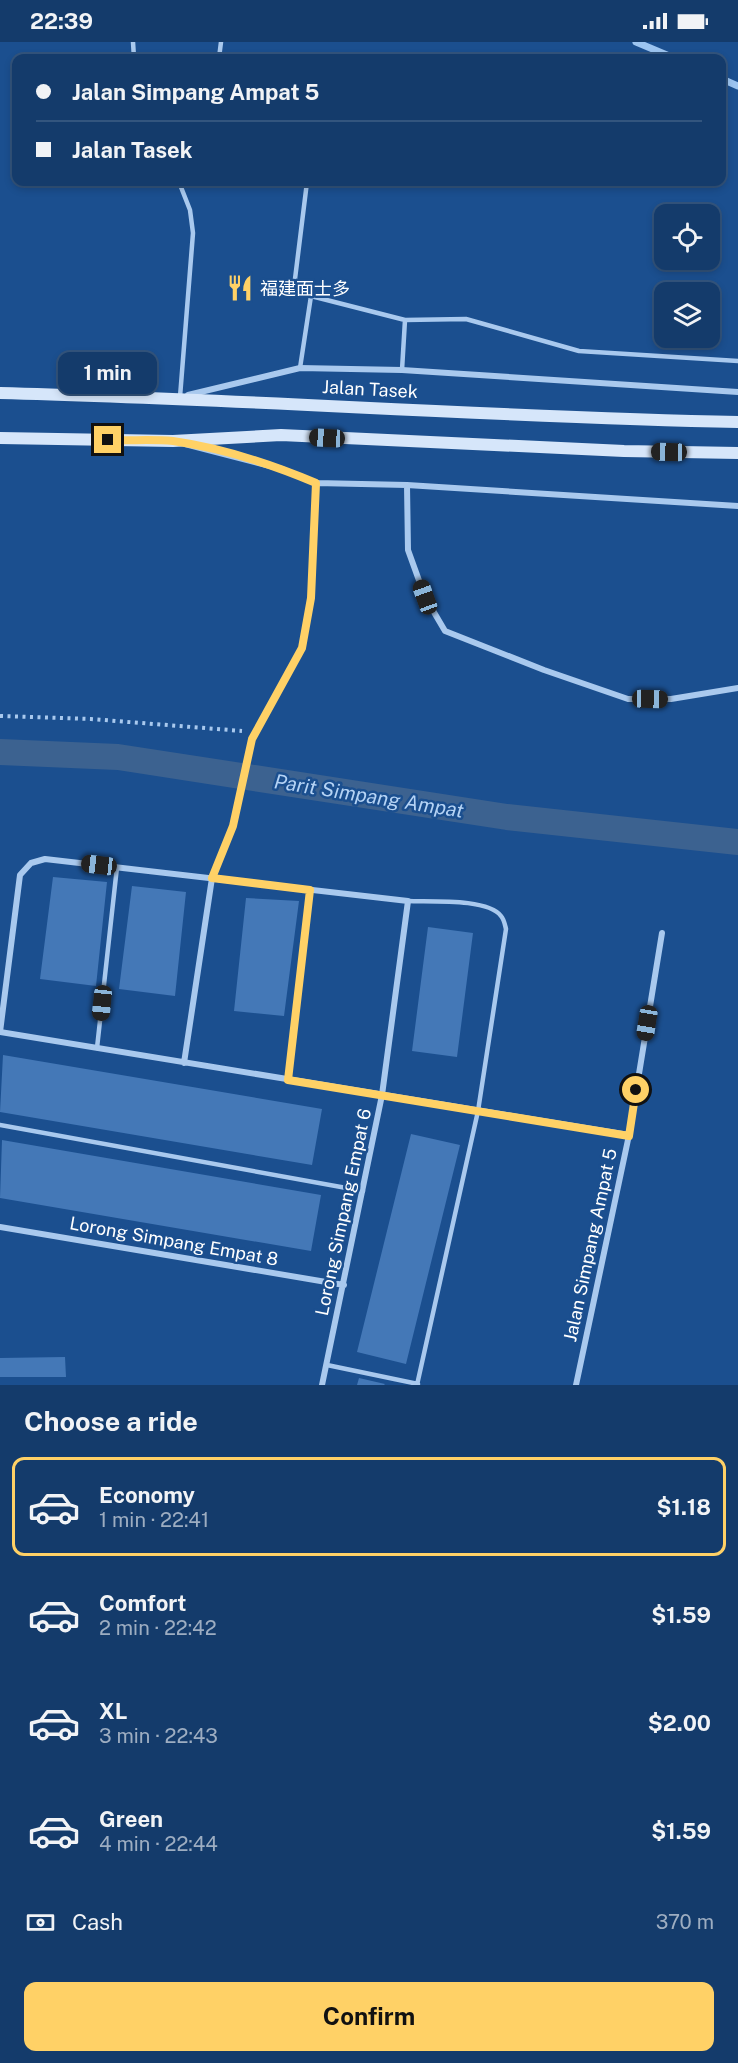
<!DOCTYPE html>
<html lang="en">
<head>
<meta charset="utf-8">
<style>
  body { margin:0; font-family:"Public Sans","Noto Sans SC",sans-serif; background:#1d4271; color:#f1f3f6; height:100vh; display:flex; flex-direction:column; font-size:22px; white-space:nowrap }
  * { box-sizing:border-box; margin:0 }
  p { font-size:20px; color:#9dadc1 }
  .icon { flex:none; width:33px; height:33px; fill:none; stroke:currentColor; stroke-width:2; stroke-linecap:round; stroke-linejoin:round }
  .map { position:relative; height:1343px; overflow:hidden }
  .sheet { display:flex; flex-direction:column; background:#143b6b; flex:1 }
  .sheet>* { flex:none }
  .top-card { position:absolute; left:12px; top:12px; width:714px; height:132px; border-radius:12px; box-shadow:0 3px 9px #0003,0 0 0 2px #33557e; display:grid; align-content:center; height:132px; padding:0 24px; background:#143b6b }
  .tools { position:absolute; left:654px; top:162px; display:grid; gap:12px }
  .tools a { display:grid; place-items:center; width:66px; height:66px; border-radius:12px; background:#143b6b; box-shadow:0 3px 9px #0003,0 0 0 2px #33557e; font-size:30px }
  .end { position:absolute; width:27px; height:27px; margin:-14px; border:8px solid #ffd166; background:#111; box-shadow:0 0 0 3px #111 }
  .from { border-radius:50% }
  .bubble { position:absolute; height:42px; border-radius:12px; background:#143b6b; box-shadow:0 3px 9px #0003,0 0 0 2px #33557e; font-size:20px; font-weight:700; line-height:42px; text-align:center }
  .car { position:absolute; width:18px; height:36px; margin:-18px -9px; border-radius:8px; box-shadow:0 0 4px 2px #0007; background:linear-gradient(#222 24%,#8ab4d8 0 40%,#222 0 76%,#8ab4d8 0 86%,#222 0) }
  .top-card b { display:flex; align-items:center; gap:21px; height:57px; font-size:22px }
  .top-card b+b { border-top:2px solid #33557e }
  .top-card i { width:15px; height:15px; background:#f1f3f6 }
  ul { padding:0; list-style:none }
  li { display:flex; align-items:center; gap:18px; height:99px; margin:0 12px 9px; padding:0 12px; border:3px solid transparent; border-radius:12px }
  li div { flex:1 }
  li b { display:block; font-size:22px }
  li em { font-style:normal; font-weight:700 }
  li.current { border-color:#ffd166 }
  li>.icon { width:54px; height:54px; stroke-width:1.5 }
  h2 { padding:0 24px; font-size:27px; line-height:72px }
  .pay { display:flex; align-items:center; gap:15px; height:66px; padding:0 24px; font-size:22px }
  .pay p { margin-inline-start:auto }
  .button { display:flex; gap:12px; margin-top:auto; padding:12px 24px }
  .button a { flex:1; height:69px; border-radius:12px; background:#ffd166; color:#111; font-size:24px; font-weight:700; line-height:69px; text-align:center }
  .status { display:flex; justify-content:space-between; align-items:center; height:42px; padding:0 30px; background:#143b6b; direction:ltr }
  .status svg { height:16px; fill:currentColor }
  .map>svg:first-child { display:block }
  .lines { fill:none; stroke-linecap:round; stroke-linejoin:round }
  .stream { stroke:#9cc4f0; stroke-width:7 }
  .canal { stroke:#3c6290; stroke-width:26 }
  .building { fill:#4478b7 }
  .path { stroke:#a9c9ee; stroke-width:4; stroke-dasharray:3 4.5; stroke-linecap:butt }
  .service { stroke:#a9c9ee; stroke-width:4.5 }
  .minor { stroke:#a9c9ee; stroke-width:6 }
  .secondary { stroke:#d6e6fa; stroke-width:12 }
  .route { stroke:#ffd166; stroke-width:8 }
  .labels { text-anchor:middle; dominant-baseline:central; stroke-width:5; stroke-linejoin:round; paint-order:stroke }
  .poi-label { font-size:18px; fill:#fff; stroke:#1b4f8f; text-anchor:start }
  .street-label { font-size:18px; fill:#fff; stroke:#1b4f8f }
  .water-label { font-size:20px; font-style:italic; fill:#b5d3f5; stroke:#1b4f8f }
</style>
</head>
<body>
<div class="status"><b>22:39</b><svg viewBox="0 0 49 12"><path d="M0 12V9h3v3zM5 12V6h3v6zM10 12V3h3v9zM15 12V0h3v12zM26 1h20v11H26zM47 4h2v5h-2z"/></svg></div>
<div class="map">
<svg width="738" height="1343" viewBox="0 0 738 1343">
  <rect width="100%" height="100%" fill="#1b4f8f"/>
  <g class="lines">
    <path class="stream" d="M 636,0 L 674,16
      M 722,37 L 738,44"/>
    <path class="canal" d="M 0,710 L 118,715 L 507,775 L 738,800"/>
  </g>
  <path class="building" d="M 53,835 L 107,840 L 96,944 L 40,937 Z
    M 132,844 L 186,850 L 175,954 L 119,947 Z
    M 246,856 L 299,859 L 284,974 L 234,969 Z
    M 428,885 L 473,891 L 457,1015 L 412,1009 Z
    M 3,1013 L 322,1067 L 312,1123 L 0,1070 Z
    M 411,1092 L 460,1103 L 406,1322 L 357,1310 Z
    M 2,1098 L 321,1153 L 311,1209 L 0,1156 Z
    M 65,1315 L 66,1335 L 0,1335 L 0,1316 Z
    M 359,1336 L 385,1342 L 384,1343 L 357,1343 Z"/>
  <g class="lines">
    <path class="path" d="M 0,674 L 91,677 L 242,689"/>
    <path class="service" d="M 133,0 L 134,16
      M 219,16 L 221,0
      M 179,140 L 190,168 L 193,191 L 180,355
      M 307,140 L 295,237 L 311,254 L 405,278 L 466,277 L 579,309 L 738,319
      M 300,326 L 311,254
      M 402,328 L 405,278
      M 408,859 C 429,860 488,856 501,874 C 504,877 505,883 506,887 L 478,1069 L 417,1343
      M 97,1006 L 117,825
      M 288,1038 L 311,848
      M 0,1083 L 363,1149
      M 327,1323 L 418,1342"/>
    <path class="minor" d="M 188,353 L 300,326 L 402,328 L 738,350
      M 185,402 L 282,427 L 316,441 L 407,443 L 738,464
      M 407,443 L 408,508 L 425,555 L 445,589 L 544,628 L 628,657 L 671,657 L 738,646
      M 0,990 L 20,833 L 31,821 L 45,817 L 408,859 L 382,1053 L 322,1343
      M 0,990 L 629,1093
      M 184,1021 L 212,836 L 233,784 L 252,697 L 302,606 L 311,556 L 316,441
      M 0,1185 L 344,1243
      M 576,1343 L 629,1093 L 662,891"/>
    <path class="secondary" d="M 0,351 C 246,357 492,375 738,380
      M 0,396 L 173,399 L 281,393 L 624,409 L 738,411"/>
  </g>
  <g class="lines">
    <path class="route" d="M 108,398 C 129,399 152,397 173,399 C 222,406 271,422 316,441 L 311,556 L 302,606 L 252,697 L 233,784 L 212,836 L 310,848 L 288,1038 L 629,1094 L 636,1048"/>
  </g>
  <defs>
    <g id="restaurant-bare" transform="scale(2.07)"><path d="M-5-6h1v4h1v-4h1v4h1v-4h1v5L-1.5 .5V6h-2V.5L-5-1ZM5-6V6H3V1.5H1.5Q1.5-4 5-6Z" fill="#ffd166" stroke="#1b4f8f" stroke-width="2.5" paint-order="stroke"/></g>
  </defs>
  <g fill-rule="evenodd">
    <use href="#restaurant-bare" x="240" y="246"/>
  </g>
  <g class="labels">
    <g class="poi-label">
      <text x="260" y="246">福建面士多</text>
    </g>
    <g class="street-label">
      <text transform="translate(370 347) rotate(3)">Jalan Tasek</text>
      <text transform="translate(343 1170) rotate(-78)">Lorong Simpang Empat 6</text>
      <text transform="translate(174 1199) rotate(10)">Lorong Simpang Empat 8</text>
      <text transform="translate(590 1203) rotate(-78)">Jalan Simpang Ampat 5</text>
    </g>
    <g class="water-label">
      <text transform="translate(369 754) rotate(9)">Parit Simpang Ampat</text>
    </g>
  </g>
</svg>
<div class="tools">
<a><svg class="icon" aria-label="locate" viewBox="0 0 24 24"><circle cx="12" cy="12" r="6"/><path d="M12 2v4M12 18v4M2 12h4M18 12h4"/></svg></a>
<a><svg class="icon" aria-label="layers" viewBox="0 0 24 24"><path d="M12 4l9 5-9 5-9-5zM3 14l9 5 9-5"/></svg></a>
</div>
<i class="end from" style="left:636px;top:1048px"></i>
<i class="end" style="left:108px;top:398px"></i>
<div class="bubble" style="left:58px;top:310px;width:99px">1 min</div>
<i class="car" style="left:327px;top:396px;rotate:273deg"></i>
<i class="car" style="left:669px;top:410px;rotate:271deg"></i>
<i class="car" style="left:425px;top:555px;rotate:340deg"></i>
<i class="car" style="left:650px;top:657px;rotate:91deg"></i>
<i class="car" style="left:99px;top:823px;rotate:277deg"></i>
<i class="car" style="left:102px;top:961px;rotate:186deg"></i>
<i class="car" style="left:647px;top:981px;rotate:189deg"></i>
<div class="top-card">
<b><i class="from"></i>Jalan Simpang Ampat 5</b>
<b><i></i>Jalan Tasek</b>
</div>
</div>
<section class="sheet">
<h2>Choose a ride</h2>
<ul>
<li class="current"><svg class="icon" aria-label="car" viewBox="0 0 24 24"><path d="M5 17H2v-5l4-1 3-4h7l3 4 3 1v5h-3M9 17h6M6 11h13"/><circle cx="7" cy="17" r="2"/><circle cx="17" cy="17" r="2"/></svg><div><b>Economy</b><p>1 min · 22:41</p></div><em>$1.18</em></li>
<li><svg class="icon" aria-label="car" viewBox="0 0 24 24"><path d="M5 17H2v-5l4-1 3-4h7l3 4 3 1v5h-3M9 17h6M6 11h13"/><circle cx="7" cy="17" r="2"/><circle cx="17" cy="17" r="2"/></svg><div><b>Comfort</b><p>2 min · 22:42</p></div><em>$1.59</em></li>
<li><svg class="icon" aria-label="car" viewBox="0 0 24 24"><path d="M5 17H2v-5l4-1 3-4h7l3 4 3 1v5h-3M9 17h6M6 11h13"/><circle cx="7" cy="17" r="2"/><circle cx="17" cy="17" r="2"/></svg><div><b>XL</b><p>3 min · 22:43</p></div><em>$2.00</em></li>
<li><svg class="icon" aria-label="car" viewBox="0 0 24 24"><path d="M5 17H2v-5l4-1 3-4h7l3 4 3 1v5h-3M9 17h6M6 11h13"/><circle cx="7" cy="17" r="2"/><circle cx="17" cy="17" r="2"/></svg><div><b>Green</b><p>4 min · 22:44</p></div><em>$1.59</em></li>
</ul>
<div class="pay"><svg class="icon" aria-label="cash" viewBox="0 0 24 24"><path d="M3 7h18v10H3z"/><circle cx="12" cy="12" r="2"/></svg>Cash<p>370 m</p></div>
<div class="button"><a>Confirm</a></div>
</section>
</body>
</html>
